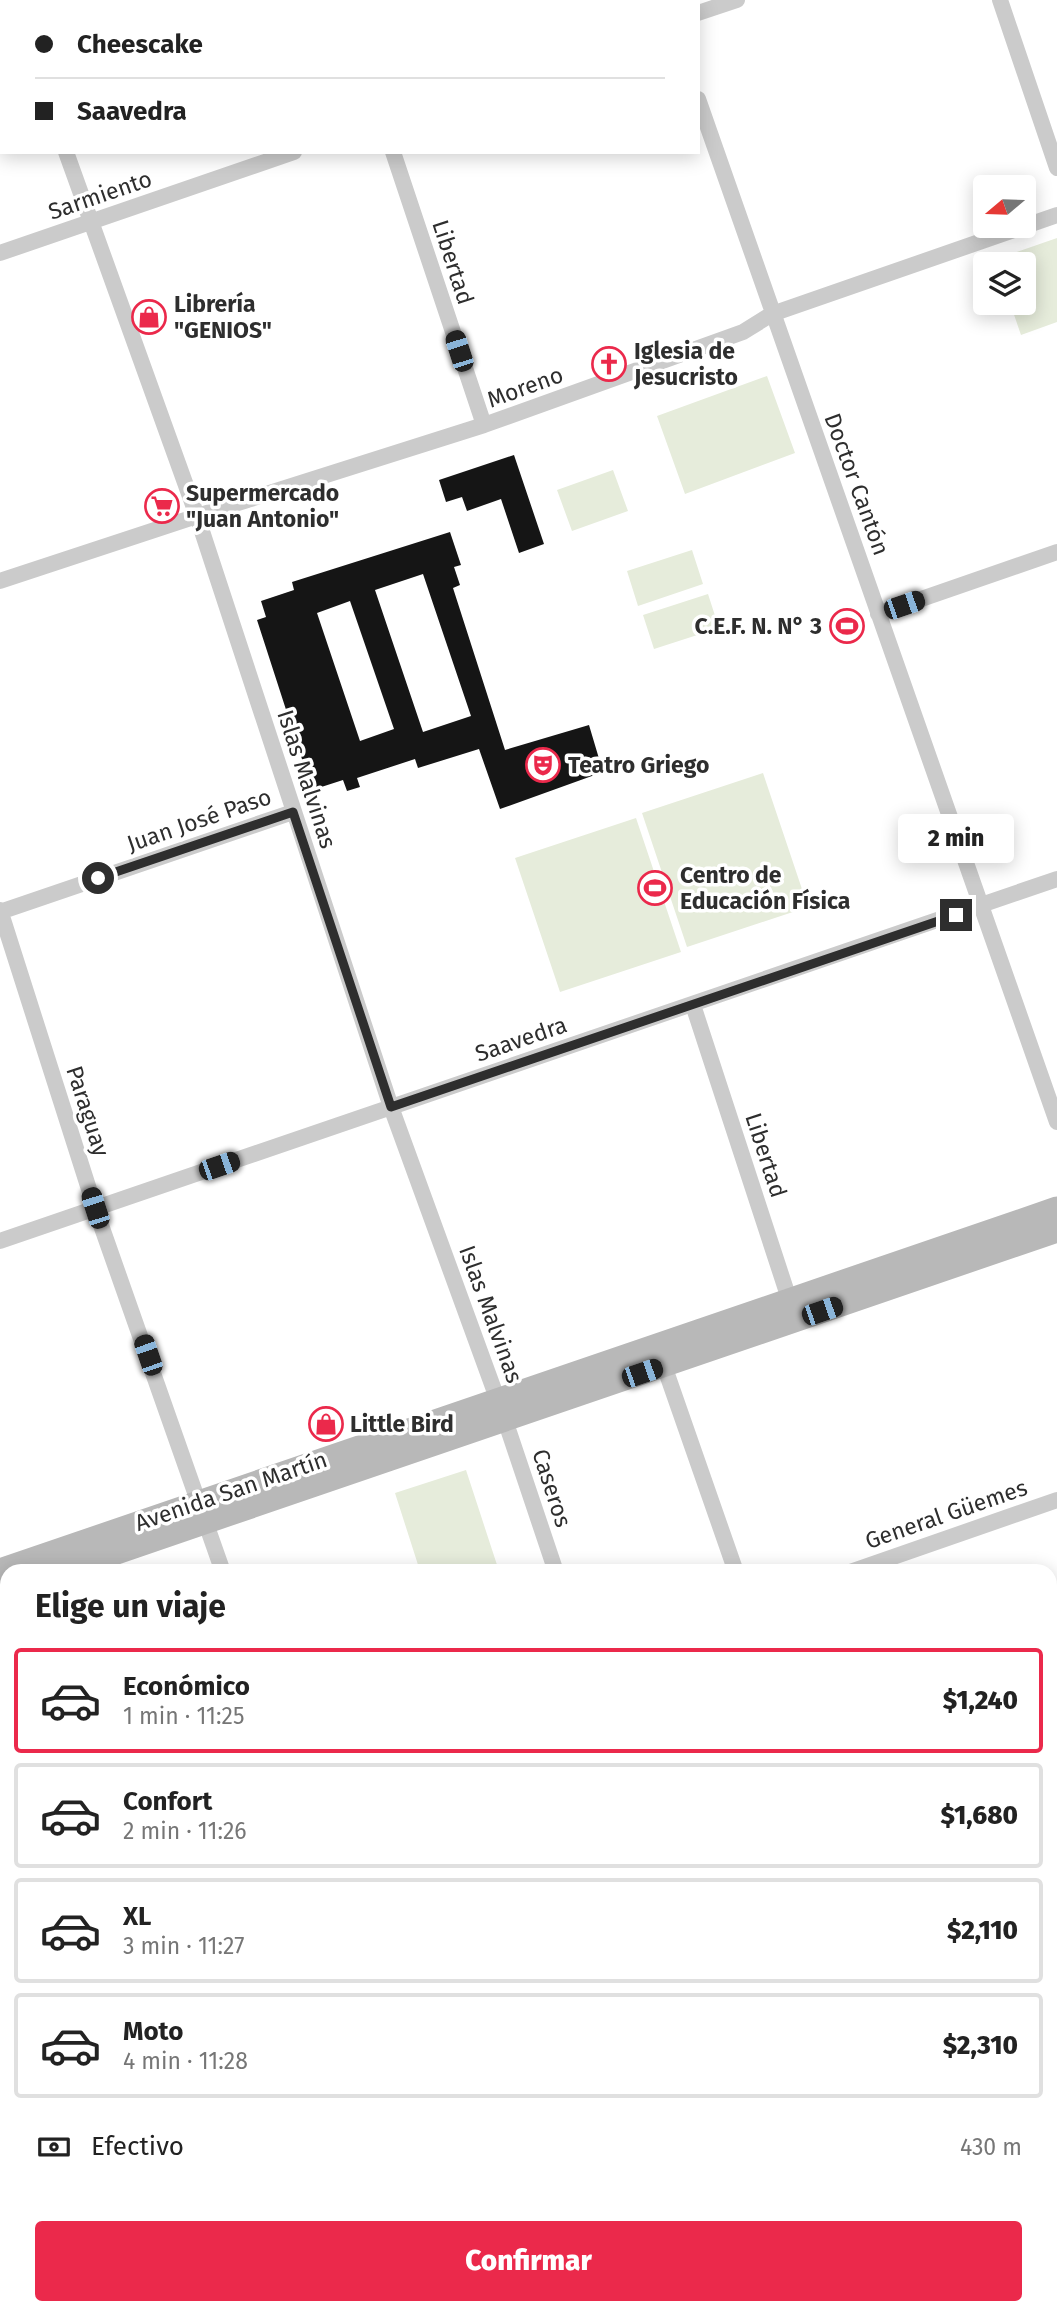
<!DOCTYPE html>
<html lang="es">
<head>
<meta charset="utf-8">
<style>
  body { margin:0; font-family:"Fira Sans",sans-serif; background:#f2f2f2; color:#222; height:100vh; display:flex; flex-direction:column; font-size:26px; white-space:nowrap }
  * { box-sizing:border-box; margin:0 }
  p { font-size:23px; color:#767676 }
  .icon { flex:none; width:38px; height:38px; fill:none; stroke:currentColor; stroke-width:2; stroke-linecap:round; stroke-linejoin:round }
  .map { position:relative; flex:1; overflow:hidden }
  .sheet { position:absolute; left:0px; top:1564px; width:1057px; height:751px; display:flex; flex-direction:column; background:#fff; border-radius:21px 21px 0 0; box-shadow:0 4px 18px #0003 }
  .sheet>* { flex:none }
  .hud { position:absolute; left:0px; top:0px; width:700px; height:154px; box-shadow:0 4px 18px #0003; display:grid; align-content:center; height:154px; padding:0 35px; background:#fff }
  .needle { width:46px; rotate:251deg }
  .tools { position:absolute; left:973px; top:175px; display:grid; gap:14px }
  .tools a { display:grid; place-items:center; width:63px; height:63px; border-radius:7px; background:#fff; box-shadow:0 4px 18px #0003; font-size:35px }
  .end { position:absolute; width:32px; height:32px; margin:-16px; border:9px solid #2e2e2e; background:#fff; box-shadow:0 0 0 4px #fff }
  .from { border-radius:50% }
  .bubble { position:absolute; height:49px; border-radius:7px; background:#fff; box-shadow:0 4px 18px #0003; font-size:23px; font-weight:800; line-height:49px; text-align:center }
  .car { position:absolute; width:21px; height:42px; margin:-21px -10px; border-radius:9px; box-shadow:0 0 5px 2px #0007; background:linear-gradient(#222 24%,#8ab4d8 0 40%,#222 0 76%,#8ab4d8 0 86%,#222 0) }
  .hud b { display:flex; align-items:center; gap:24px; height:66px; font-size:26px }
  .hud b+b { border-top:2px solid #e0e0e0 }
  .hud i { width:18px; height:18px; background:#222 }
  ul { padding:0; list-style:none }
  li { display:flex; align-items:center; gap:21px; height:105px; margin:0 14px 10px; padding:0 21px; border:4px solid #e0e0e0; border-radius:7px }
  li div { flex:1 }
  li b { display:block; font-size:26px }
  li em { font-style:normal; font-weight:800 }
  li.current { border-color:#eb294b }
  li>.icon { width:63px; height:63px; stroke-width:1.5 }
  h2 { padding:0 35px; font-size:32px; line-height:84px }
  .pay { display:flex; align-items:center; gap:18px; height:77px; padding:0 35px; font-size:26px }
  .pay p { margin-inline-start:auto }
  .button { display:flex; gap:14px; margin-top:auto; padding:14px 35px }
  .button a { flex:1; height:80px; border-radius:7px; background:#eb294b; color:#fff; font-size:28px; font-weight:800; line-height:80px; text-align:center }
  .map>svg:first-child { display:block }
  .green { fill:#e6ecdb }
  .building { fill:#151515; fill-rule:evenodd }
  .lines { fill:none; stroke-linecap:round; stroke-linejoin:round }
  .street { stroke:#cbcbcb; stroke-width:16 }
  .secondary { stroke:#b8b8b8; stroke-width:23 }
  .route { stroke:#2e2e2e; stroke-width:9 }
  .labels { text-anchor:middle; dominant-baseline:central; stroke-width:7; stroke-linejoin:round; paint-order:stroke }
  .street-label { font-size:23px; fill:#2e2e2e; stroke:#fff }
  .poi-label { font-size:23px; font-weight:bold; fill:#2e2e2e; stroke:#fff; text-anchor:start }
</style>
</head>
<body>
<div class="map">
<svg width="1057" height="2315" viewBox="0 0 1057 2315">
  <rect width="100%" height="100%" fill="#fff"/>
  <path class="green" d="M 1057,238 L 1057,322 L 1021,335 L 1010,303 L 1024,303 L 1024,264 L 996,264 L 994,260 Z
    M 767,376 L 795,453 L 685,494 L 657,416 Z
    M 613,470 L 628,511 L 572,531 L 557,490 Z
    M 692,550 L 703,584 L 638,606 L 627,571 Z
    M 708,594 L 719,628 L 654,649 L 643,615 Z
    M 763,773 L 808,907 L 687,947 L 642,813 Z
    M 636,818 L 681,952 L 560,992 L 515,858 Z
    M 466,1470 L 499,1571 L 420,1571 L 395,1493 Z"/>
  <path class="building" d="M 514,455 L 544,544 L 519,553 L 501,499 L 467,511 L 462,497 L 446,502 L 439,480 Z
    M 450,532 L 461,565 L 454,567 L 460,585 L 453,588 L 505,750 L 589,725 L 603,772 L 500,809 L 479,749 L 418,768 L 415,759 L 357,778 L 360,787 L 347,791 L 343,780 L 312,790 L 257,620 L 266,617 L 261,601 L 294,590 L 292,582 ZM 423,574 L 471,716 L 423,732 L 375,590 ZM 350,601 L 394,729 L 360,741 L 317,613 Z"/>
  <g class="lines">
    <path class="street" d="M 11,0 L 12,2
      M 341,0 L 342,2
      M 664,0 L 665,2
      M 1000,0 L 1057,168
      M 698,13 L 737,0
      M 698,99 L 1057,1122
      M 66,152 L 197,516 L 391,1107 L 505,1420 L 556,1572
      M 393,152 L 484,425
      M 0,253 L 294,152
      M 0,581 L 197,516 L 484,425 L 743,332 L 772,314 L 1057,215
      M 878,614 L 1057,552
      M 0,910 L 95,1208 L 223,1572
      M 0,912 L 293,812
      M 693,1005 L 792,1308
      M 0,1241 L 1057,879
      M 661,1357 L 736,1572
      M 850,1572 L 1057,1500
      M 1050,1784 L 1057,1782
      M 1050,1822 L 1057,1842
      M 0,1870 L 7,1867
      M 0,1898 L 7,1918
      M 1050,2048 L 1057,2045
      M 0,2140 L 7,2138
      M 145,2308 L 147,2315
      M 469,2308 L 471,2315
      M 808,2308 L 811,2315
      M 993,2308 L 996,2315
      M 277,2315 L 297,2308"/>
    <path class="secondary" d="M 0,1570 L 1057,1208
      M 61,1572 L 1057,1231
      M 0,1592 L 7,1590"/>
  </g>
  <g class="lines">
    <path class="route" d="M 98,878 L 293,812 L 391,1107 L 956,915"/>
  </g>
  <defs>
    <g id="shop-ring" transform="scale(1.75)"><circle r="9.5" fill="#fff" stroke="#eb294b" stroke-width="1.5"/><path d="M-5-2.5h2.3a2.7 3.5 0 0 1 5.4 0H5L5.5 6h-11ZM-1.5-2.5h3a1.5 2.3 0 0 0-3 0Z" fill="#eb294b"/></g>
    <g id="church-ring" transform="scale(1.75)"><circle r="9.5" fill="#fff" stroke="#eb294b" stroke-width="1.5"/><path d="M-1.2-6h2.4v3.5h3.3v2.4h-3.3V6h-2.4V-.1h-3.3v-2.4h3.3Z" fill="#eb294b"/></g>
    <g id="supermarket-ring" transform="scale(1.75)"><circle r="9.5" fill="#fff" stroke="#eb294b" stroke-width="1.5"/><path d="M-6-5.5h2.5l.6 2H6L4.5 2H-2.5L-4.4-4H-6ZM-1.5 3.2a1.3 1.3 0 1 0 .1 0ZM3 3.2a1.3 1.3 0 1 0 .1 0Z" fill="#eb294b"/></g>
    <g id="stadium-ring" transform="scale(1.75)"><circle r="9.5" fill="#fff" stroke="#eb294b" stroke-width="1.5"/><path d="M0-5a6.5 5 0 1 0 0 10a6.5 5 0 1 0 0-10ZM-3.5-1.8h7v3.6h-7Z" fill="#eb294b"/></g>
    <g id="theatre-ring" transform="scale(1.75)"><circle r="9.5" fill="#fff" stroke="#eb294b" stroke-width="1.5"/><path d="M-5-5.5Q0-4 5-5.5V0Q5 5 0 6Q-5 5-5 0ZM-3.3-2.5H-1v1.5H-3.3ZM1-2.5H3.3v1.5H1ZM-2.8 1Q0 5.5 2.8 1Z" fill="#eb294b"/></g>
  </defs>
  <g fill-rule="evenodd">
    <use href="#shop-ring" x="149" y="317"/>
    <use href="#church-ring" x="609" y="364"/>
    <use href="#supermarket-ring" x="162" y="506"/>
    <use href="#stadium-ring" x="847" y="626"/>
    <use href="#theatre-ring" x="543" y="765"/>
    <use href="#stadium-ring" x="655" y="888"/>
    <use href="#shop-ring" x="326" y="1424"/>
  </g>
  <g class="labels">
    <g class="street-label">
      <text transform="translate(100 195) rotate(-19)">Sarmiento</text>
      <text transform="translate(453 262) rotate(72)">Libertad</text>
      <text transform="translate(525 387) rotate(-20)">Moreno</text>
      <text transform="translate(857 484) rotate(70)">Doctor Cantón</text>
      <text transform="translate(307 779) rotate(72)">Islas Malvinas</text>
      <text transform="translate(199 820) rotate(-19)">Juan José Paso</text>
      <text transform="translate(521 1039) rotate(-19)">Saavedra</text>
      <text transform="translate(88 1111) rotate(72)">Paraguay</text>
      <text transform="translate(766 1155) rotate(72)">Libertad</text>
      <text transform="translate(491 1314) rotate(70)">Islas Malvinas</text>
      <text transform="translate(552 1488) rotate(72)">Caseros</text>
      <text transform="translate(231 1491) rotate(-19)">Avenida San Martín</text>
      <text transform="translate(946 1514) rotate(-19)">General Güemes</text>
    </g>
    <g class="poi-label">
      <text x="174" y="304">Librería<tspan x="174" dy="26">"GENIOS"</tspan></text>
      <text x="634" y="351">Iglesia de<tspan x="634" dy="26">Jesucristo</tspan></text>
      <text x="186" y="493">Supermercado<tspan x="186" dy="26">"Juan Antonio"</tspan></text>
      <text x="822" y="626" text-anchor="end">C.E.F. N. N° 3</text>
      <text x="568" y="765">Teatro Griego</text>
      <text x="680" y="875">Centro de<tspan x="680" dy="26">Educación Física</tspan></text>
      <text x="350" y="1424">Little Bird</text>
    </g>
  </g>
</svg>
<div class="tools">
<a><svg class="needle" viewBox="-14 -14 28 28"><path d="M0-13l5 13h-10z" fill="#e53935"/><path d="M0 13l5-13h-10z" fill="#767676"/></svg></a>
<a><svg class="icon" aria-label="layers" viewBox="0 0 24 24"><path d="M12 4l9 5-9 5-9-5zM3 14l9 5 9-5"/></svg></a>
</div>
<i class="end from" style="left:98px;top:878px"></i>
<i class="end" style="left:956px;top:915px"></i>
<div class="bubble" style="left:898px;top:814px;width:116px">2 min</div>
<i class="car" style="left:459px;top:351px;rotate:342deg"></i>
<i class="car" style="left:904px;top:605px;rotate:71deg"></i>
<i class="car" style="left:219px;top:1166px;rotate:71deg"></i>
<i class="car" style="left:95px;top:1208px;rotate:342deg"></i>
<i class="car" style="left:822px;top:1311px;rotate:71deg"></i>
<i class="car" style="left:148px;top:1355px;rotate:341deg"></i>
<i class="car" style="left:642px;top:1373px;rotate:71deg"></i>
<div class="hud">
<b><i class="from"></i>Cheescake</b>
<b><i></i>Saavedra</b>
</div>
<section class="sheet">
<h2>Elige un viaje</h2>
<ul>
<li class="current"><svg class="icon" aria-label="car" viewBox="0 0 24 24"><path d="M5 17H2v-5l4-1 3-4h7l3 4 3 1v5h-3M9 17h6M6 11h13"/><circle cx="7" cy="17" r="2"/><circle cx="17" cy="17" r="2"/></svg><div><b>Económico</b><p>1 min · 11:25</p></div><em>$1,240</em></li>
<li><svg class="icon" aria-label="car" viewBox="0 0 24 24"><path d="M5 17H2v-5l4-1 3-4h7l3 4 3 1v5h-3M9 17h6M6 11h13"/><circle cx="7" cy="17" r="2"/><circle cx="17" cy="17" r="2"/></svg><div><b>Confort</b><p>2 min · 11:26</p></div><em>$1,680</em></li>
<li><svg class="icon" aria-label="car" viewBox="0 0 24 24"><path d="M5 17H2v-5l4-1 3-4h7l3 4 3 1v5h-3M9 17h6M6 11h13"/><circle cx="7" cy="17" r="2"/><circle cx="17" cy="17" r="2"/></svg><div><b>XL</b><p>3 min · 11:27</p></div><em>$2,110</em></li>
<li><svg class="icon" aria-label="car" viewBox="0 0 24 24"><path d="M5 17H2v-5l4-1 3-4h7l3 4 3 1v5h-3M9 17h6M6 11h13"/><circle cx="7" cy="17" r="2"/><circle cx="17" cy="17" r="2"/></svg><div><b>Moto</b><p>4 min · 11:28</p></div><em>$2,310</em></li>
</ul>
<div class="pay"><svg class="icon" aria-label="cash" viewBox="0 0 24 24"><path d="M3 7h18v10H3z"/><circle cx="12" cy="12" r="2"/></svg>Efectivo<p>430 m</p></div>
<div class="button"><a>Confirmar</a></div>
</section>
</div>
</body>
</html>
